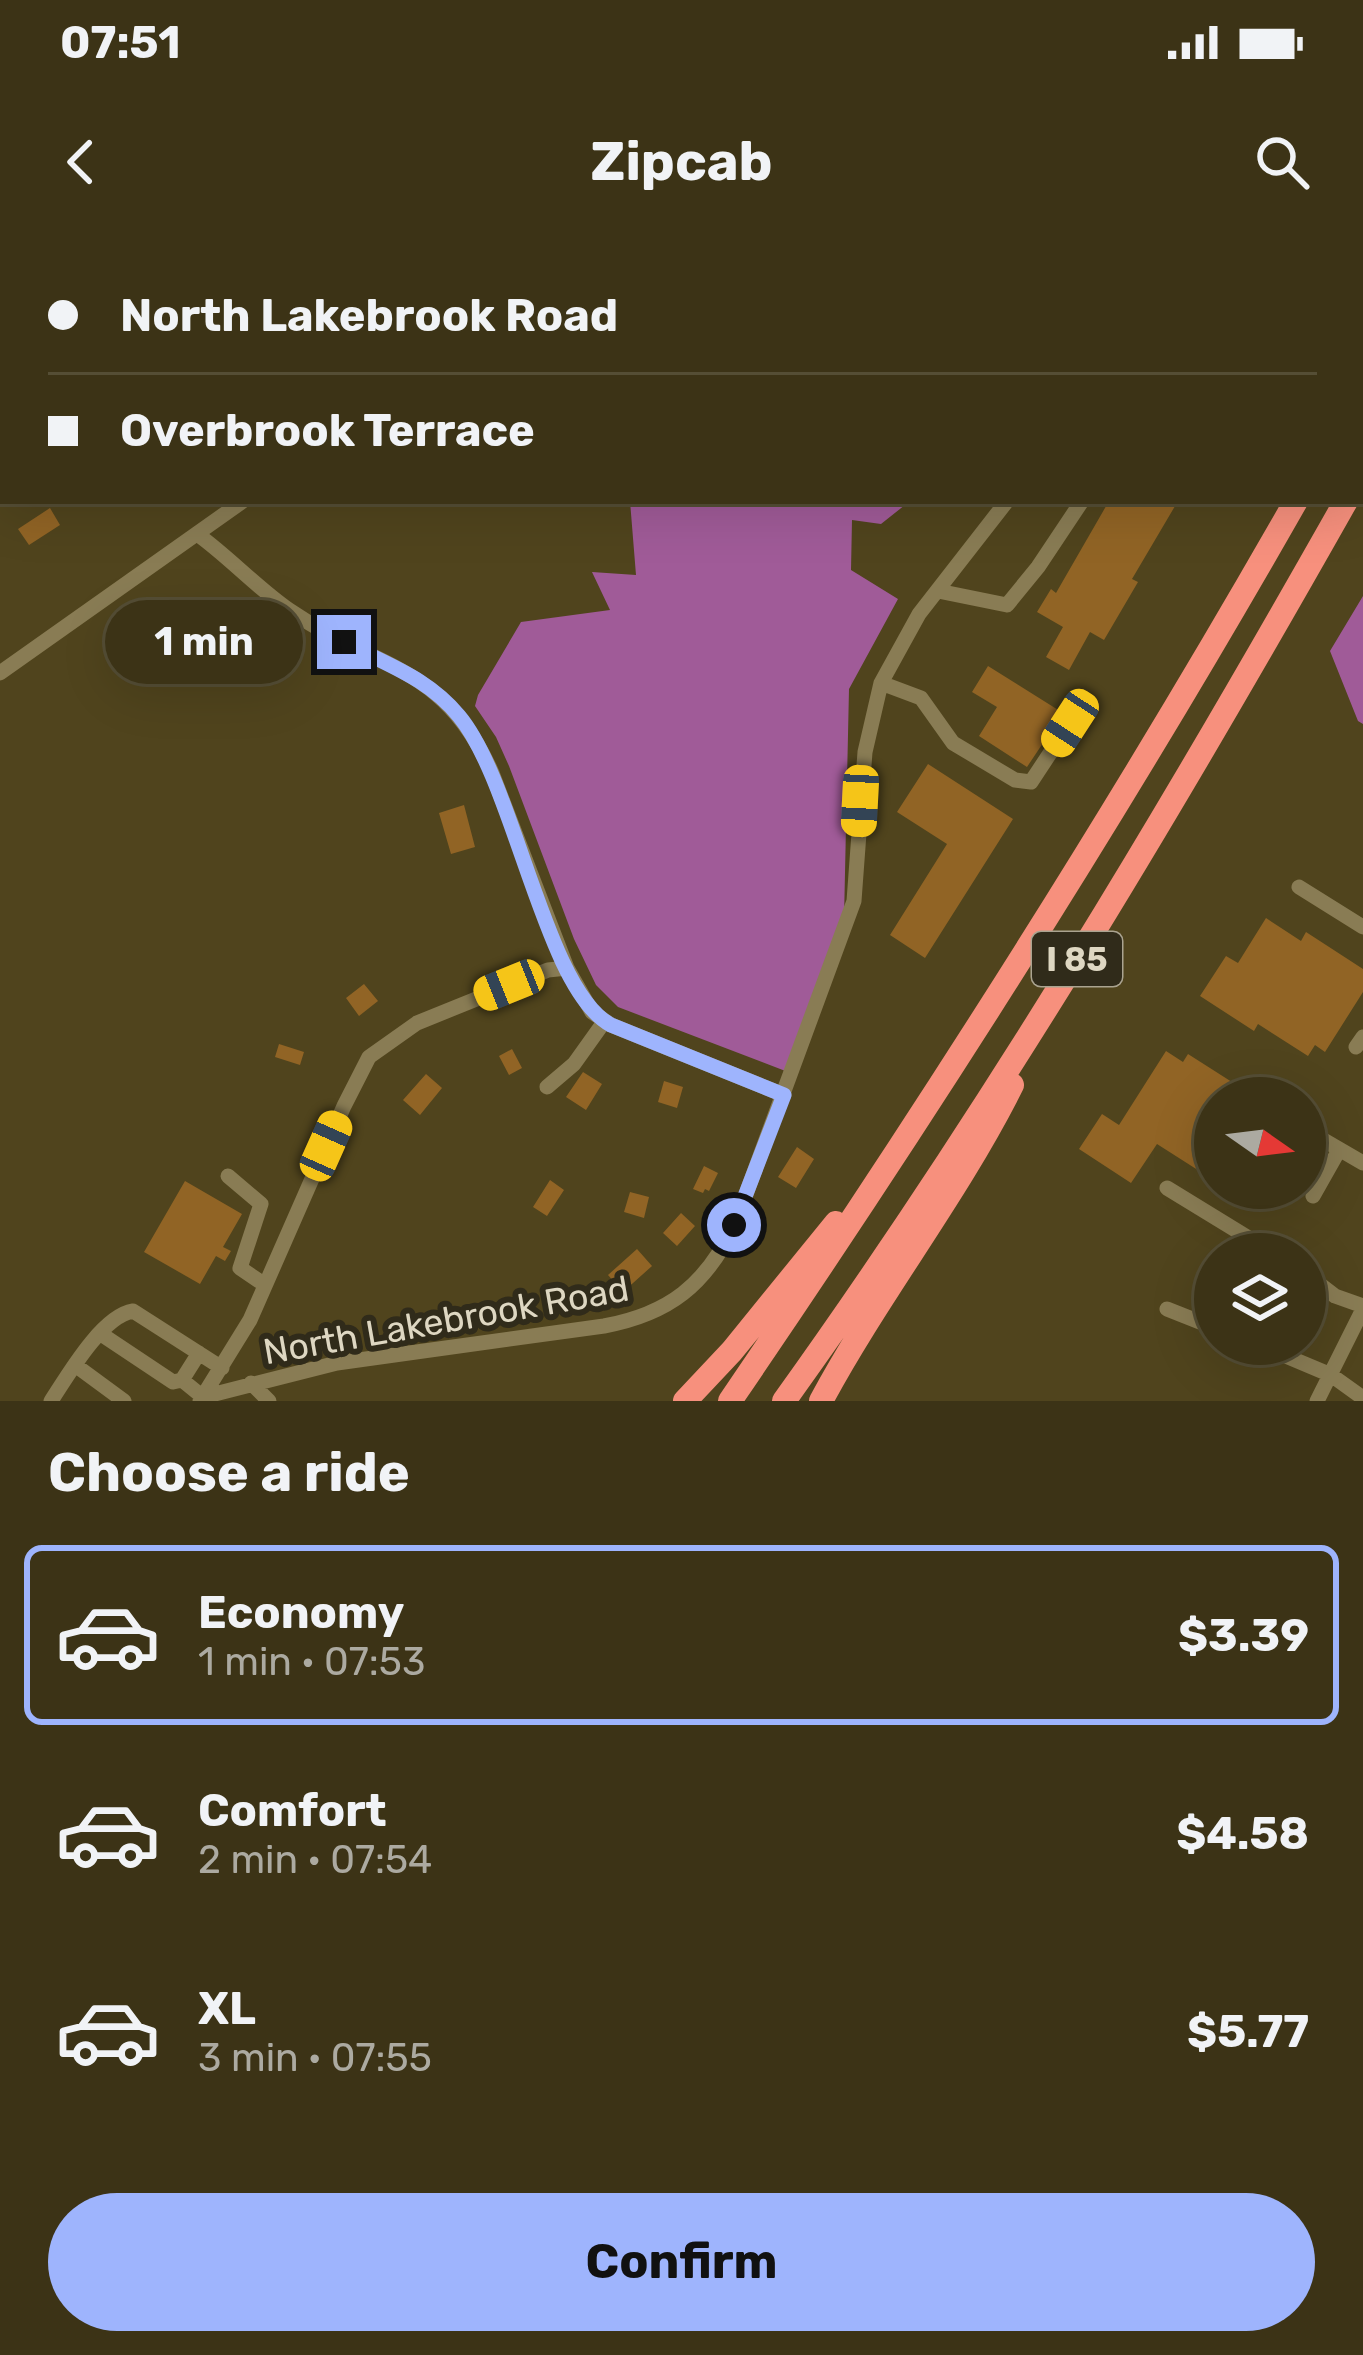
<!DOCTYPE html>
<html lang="en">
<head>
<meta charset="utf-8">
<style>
  body { margin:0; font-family:Rubik,sans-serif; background:#473f23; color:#f1f3f6; height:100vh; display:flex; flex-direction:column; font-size:45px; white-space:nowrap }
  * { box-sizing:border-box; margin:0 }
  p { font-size:39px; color:#acaaa1 }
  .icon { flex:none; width:66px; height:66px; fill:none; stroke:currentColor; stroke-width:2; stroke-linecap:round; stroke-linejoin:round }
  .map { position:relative; height:1161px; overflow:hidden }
  .details { display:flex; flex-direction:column; background:#3c3316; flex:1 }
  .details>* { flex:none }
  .hud { position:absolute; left:0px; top:0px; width:1365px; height:264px; box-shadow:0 12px 48px #0002,0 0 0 3px #554e35; display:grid; align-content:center; height:264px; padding:0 48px; background:#3c3316 }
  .needle { width:78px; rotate:104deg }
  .buttons { position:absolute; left:1194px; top:837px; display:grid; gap:24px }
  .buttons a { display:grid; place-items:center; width:132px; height:132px; border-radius:50%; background:#3c3316; box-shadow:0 12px 48px #0002,0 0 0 3px #554e35; font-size:60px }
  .end { position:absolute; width:54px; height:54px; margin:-27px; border:15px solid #9eb4fd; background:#111; box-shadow:0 0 0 6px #111 }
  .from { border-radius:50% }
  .bubble { position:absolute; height:84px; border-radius:42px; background:#3c3316; box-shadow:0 12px 48px #0002,0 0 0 3px #554e35; font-size:39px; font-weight:700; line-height:84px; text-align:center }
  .car { position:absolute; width:36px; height:72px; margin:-36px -18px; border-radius:15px; box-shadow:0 0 9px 3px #0007; background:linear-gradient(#f5c518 24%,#345 0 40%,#f5c518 0 76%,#345 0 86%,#f5c518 0) }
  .hud b { display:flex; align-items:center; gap:42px; height:114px; font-size:45px }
  .hud b+b { border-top:3px solid #554e35 }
  .hud i { width:30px; height:30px; background:#f1f3f6 }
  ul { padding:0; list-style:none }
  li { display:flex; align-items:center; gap:36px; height:180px; margin:0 24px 18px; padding:0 24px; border:6px solid transparent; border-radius:18px }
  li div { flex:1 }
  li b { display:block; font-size:45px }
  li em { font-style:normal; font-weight:700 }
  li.active { border-color:#9eb4fd }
  li>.icon { width:108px; height:108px; stroke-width:1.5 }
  h2 { padding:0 48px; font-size:54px; line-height:144px }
  .action { display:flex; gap:24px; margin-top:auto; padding:24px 48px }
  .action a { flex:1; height:138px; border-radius:72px; background:#9eb4fd; color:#111; font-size:48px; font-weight:700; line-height:138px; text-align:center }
  .status { display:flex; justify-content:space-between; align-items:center; height:84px; padding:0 60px; background:#3c3316; direction:ltr }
  .status svg { height:33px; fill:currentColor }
  header { display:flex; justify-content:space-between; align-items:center; height:156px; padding:0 48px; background:#3c3316; font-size:54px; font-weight:700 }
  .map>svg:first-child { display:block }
  .forest { fill:#a05b98 }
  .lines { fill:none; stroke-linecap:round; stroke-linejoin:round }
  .stream { stroke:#40955a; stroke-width:4.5 }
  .building { fill:#916425 }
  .minor { stroke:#897c54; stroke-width:15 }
  .highway { stroke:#f7907d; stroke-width:24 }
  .route { stroke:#9eb4fd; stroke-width:15 }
  .labels { text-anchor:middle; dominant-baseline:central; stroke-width:12; stroke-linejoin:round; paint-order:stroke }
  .shield { fill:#302b1a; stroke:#aaa390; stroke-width:3 }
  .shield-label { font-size:33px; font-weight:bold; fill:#ded7c2 }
  .street-label { font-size:36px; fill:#ded7c2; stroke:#302b1a }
</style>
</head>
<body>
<div class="status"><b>07:51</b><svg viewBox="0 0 49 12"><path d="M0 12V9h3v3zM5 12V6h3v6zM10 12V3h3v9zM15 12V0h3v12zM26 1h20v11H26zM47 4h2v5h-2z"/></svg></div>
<header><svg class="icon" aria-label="back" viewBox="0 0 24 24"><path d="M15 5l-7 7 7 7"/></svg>Zipcab<svg class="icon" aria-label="search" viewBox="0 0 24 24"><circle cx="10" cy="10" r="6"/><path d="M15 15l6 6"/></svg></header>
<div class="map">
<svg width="1363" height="1161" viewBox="0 0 1363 1161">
  <rect width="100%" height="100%" fill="#50441d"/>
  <path class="forest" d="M 380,0 L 1363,0 L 1363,11 L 1362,3 L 379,3 Z
    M 630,261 L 910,261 L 881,284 L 852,280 L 851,330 L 898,359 L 849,449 L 844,679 L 788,832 L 618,767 L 596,745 L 574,699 L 509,526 L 496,497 L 475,466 L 478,455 L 521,382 L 610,370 L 592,332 L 636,335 Z
    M 1363,356 L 1363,484 L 1358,481 L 1330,411 Z"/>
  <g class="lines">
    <path class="stream" d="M 1300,0 L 1302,3"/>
  </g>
  <path class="building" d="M 1109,261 L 1178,261 L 1132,339 L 1138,342 L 1104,400 L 1090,392 L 1069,430 L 1046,417 L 1063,387 L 1037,372 L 1051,349 L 1056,353 Z
    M 50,268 L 60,285 L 29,305 L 18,289 Z
    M 988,426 L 1063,473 L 1027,527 L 979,496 L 997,467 L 972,452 Z
    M 928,524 L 1013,579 L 925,718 L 890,695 L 947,604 L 897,572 Z
    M 464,565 L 475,607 L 451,614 L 439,573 Z
    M 1266,678 L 1301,701 L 1306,692 L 1363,729 L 1363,752 L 1325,812 L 1315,805 L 1308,816 L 1258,784 L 1254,791 L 1200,756 L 1226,716 L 1238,723 Z
    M 364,744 L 378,761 L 359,776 L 346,758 Z
    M 279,804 L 304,812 L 300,825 L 275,817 Z
    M 512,809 L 522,828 L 509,835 L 499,816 Z
    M 1166,811 L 1183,822 L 1188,814 L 1257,858 L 1215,858 L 1215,941 L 1157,904 L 1131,943 L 1079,909 L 1102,874 L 1119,885 Z
    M 583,832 L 602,844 L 586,870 L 566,857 Z
    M 426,834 L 442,848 L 420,875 L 403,860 Z
    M 664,841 L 683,847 L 677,868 L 658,862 Z
    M 797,907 L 814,919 L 796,948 L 778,937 Z
    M 704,926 L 718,933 L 709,951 L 705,949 L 703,953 L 693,949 Z
    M 550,940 L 564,950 L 547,976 L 533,967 Z
    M 185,941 L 242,974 L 223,1007 L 231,1011 L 225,1021 L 216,1016 L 200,1044 L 144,1012 Z
    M 630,952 L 649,957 L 644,978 L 624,972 Z
    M 681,973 L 695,986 L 677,1006 L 663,993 Z
    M 637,1009 L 652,1026 L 623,1052 L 608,1035 Z"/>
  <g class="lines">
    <path class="minor" d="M 0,61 L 3,65
      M 0,245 L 3,243
      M 197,294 C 229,317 256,347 289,370 C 376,430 444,423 492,533 L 567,728 L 592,772 L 611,785 L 784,855
      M 938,351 L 1007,365 L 1038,327 L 1082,261
      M 0,433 L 243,261
      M 881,443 L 921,458 L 953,503 L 1015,540 L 1031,542 L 1070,483
      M 1299,647 L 1363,687
      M 1356,807 L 1363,797
      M 547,847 L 574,824 L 604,782
      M 1308,891 L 1363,923
      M 228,936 L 261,964 L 240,1028 L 265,1045
      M 1167,948 L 1275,1014
      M 1313,956 L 1339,910
      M 1305,1033 L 1335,1056 L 1363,1066
      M 1167,1069 L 1215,1088
      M 101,1094 L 173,1142 L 182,1140 L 199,1113
      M 1257,1104 L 1331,1135 L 1363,1158
      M 75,1125 L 124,1161
      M 182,1140 L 203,1157 L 337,1123 L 604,1086 C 669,1074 706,1045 735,984 L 854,661 L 865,512 L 881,443 L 919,374 L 1007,261
      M 251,1143 L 269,1161
      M 51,1161 C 68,1135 102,1076 133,1071 L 222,1128
      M 200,1161 L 250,1080 L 344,866 L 369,817 L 417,783 L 548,730 L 567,728
      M 1317,1161 L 1363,1069"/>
    <path class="highway" d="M 1362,141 L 1363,139
      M 1362,233 L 1363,231
      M 685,1161 L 732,1111 L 836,983
      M 730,1161 C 930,868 1120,570 1296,261
      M 784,1161 C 990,874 1172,569 1346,261
      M 821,1161 C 879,1053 957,955 1012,845"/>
  </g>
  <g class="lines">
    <path class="route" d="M 344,402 C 386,425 427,437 459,476 C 515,543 545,750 611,785 L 784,855 L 734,985"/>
  </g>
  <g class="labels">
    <rect class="shield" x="1032" y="692" width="90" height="54" rx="9"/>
    <g class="shield-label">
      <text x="1077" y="719">I 85</text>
    </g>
    <g class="street-label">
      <text transform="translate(446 1080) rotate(-10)">North Lakebrook Road</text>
    </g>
  </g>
</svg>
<div class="buttons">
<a><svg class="needle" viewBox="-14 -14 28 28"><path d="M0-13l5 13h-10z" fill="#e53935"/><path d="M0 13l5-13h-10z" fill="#acaaa1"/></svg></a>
<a><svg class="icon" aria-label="layers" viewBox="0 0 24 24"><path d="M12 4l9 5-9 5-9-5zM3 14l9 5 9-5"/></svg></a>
</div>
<i class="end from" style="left:734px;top:985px"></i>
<i class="end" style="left:344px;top:402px"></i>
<div class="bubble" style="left:105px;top:360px;width:198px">1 min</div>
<i class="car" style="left:1070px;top:483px;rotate:213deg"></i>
<i class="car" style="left:860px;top:561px;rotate:183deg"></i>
<i class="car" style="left:509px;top:745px;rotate:248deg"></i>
<i class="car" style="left:326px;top:906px;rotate:24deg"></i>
<div class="hud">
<b><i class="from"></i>North Lakebrook Road</b>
<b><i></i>Overbrook Terrace</b>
</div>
</div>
<section class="details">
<h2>Choose a ride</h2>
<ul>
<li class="active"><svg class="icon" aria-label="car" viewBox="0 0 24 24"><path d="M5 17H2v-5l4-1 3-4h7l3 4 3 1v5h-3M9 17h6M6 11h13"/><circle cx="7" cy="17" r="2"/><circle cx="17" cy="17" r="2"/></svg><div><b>Economy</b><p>1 min · 07:53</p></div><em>$3.39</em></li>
<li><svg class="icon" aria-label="car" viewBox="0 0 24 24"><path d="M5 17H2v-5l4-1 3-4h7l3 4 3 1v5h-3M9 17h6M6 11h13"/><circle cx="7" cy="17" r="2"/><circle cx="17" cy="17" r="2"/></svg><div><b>Comfort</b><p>2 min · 07:54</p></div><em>$4.58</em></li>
<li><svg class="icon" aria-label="car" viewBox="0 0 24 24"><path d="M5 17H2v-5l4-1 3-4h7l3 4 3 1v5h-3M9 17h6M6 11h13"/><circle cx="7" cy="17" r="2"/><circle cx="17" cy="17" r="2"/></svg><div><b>XL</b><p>3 min · 07:55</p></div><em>$5.77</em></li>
</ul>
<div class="action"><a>Confirm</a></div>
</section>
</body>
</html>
